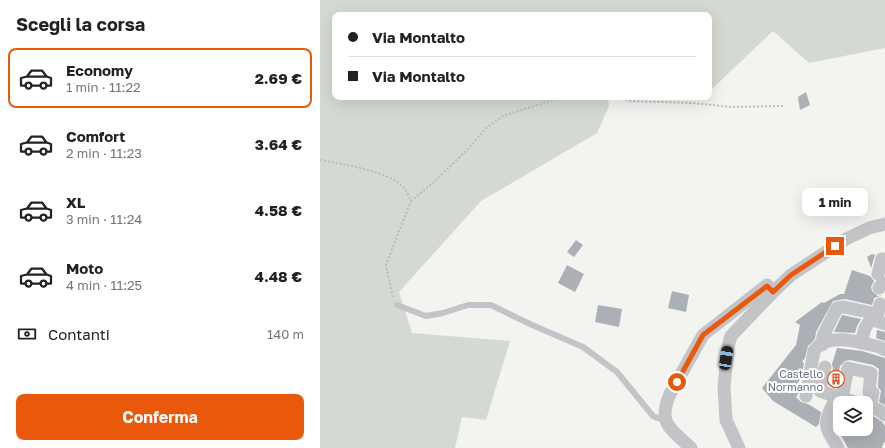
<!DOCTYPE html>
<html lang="it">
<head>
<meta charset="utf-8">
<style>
  body { margin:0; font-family:"Golos Text",sans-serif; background:#f6f6f6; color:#222; height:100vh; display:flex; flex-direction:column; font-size:15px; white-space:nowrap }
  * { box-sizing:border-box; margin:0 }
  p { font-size:13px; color:#767676 }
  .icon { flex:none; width:22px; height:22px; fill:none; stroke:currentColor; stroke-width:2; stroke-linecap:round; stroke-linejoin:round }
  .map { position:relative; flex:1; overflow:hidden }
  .panel { display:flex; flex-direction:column; background:#fff; width:320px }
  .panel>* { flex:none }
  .guide { position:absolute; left:12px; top:12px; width:380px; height:88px; border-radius:8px; box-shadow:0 4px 16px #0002; display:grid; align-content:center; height:88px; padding:0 16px; background:#fff }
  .fabs { position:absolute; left:513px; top:396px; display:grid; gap:8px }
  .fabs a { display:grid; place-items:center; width:40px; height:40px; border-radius:8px; background:#fff; box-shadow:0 4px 16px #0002; font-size:20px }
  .end { position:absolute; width:18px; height:18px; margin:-9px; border:5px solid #ea580c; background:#fff; box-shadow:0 0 0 2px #fff }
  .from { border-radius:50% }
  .bubble { position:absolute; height:28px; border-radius:8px; background:#fff; box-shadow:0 4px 16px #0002; font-size:13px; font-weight:700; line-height:28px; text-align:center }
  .car { position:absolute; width:12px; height:24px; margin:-12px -6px; border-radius:5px; box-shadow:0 0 3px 1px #0007; background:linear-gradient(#222 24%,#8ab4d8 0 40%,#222 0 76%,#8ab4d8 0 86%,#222 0) }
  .guide b { display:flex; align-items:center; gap:14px; height:38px; font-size:15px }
  .guide b+b { border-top:1px solid #e0e0e0 }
  .guide i { width:10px; height:10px; background:#222 }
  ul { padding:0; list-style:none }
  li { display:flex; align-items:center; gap:12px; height:60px; margin:0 8px 6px; padding:0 8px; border:2px solid transparent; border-radius:8px }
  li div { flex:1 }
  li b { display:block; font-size:15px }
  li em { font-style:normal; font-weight:700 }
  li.current { border-color:#ea580c }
  li>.icon { width:36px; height:36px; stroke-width:1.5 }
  h2 { padding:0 16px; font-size:18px; line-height:48px }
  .pay { display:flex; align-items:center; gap:10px; height:44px; padding:0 16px; font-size:15px }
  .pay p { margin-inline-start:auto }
  .button { display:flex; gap:8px; margin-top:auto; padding:8px 16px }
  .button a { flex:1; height:46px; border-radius:8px; background:#ea580c; color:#fff; font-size:16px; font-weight:700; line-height:46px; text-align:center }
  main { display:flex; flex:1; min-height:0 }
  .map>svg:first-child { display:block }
  .green { fill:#d4dad1 }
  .building { fill:#aab0b5 }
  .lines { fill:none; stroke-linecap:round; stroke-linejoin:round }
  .path { stroke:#b9bbbd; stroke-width:2; stroke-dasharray:2 2; stroke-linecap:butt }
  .lane { stroke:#c2c4c8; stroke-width:6 }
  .street { stroke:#c2c4c8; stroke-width:13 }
  .route { stroke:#ea580c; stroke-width:5 }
  .labels { text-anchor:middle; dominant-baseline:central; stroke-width:4; stroke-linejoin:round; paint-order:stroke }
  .poi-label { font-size:11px; fill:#647180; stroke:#fff; text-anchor:end }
</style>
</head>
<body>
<main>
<section class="panel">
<h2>Scegli la corsa</h2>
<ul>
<li class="current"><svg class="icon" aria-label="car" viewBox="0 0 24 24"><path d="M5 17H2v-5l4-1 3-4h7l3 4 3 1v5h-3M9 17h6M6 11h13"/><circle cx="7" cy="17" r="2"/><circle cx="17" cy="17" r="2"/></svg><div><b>Economy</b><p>1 min · 11:22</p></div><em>2.69 €</em></li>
<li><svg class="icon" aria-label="car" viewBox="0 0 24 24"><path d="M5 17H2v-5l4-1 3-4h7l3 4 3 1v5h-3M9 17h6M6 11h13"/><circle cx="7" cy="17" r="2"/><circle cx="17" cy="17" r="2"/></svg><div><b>Comfort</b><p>2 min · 11:23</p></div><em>3.64 €</em></li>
<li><svg class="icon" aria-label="car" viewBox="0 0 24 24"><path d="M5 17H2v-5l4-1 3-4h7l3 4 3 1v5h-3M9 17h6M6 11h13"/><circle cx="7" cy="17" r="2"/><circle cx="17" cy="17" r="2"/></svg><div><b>XL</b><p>3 min · 11:24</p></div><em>4.58 €</em></li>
<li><svg class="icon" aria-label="car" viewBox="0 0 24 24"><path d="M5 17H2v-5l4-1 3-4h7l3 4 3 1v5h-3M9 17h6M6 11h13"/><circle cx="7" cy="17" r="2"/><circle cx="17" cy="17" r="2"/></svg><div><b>Moto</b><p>4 min · 11:25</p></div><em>4.48 €</em></li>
</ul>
<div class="pay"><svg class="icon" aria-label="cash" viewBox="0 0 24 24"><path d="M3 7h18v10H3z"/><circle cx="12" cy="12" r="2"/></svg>Contanti<p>140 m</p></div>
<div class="button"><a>Conferma</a></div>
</section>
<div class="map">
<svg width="565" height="448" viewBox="0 0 565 448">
  <rect width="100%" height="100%" fill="#f3f4f0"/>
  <path class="green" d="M 0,0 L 565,0 L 565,48 L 489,63 L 453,31 L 392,89 L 389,87 L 389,15 L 15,15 L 15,97 L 288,97 L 289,106 L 277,133 L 161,201 L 79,292 L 92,333 L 190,341 L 166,420 L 142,417 L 135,448 L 0,448 Z"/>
  <path class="building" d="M 486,92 L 490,105 L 480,110 L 478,97 Z
    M 256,240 L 263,245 L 254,257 L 247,252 Z
    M 552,254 L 555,255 L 551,268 L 547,257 Z
    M 247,265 L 264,274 L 255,292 L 238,283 Z
    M 532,270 L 550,276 L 554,281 L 551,287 L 552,291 L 558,296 L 563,295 L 554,298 L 552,305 L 525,299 L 513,301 L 496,332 L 495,339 L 488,346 L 485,358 L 482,362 L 484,363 L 481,378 L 477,384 L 480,386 L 478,394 L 476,397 L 481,402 L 488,404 L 501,412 L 499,424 L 496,427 L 453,401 L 442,388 L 476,345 L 480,325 L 475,322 L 502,302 L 504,303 L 520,294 L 524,294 Z
    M 352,291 L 369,295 L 366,312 L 348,308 Z
    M 278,305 L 302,309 L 299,327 L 275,322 Z
    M 522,315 L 541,319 L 537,326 L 535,333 L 514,332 Z
    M 557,330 L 565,332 L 565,341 L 556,338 Z
    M 517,348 L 542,351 L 565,358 L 565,405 L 559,402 L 561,391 L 558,387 L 559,369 L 553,365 L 530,360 L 525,361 L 520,366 L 516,388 L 509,386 L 513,369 L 512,364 Z
    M 520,408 L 520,429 L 546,429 L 546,414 L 555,417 L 562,422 L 565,426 L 565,442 L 563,444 L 562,448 L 528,448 L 515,425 L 515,419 Z"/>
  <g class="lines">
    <path class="path" d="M 298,97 L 310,101 L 373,103 L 411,107 L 464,106
      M 0,160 C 22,164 68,171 83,187 C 87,191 89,197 91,201 L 66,265 L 73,298
      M 91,201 L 113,183 L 149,148 L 166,128 L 183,116 L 242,97"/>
    <path class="lane" d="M 77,305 L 106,316 L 123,313 L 148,305 L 171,305 L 212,325 L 263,347 L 297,372 L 333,416 L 345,421"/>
    <path class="street" d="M 558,274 L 562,259 L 565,259
      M 559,288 L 562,284 L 565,283
      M 556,321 L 560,304
      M 541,343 L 545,328 L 551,319 L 565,324
      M 502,345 L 503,336 L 517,308 L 524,307 L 557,314
      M 505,367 L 500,391 L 537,403
      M 486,396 L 494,351 C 507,331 541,343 560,347 L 565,350
      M 522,398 L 528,368 L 551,373 L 549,392 L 553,393 L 550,407
      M 513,404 C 502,426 506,428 518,448
      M 546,406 L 559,410 L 565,415
      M 371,448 C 351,429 337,424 350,394 L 383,335 L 447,285 L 453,292 L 471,275 L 526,239 L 549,228 L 565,224
      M 419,448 L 406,420 L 404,386 L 408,347 L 411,336 L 453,292"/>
  </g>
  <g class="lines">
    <path class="route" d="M 357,382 L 383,335 L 447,286 L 453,292 L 471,275 L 515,246"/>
  </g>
  <defs>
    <g id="building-ring" transform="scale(0.9)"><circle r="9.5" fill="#fff" stroke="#dc5d28" stroke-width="1.5"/><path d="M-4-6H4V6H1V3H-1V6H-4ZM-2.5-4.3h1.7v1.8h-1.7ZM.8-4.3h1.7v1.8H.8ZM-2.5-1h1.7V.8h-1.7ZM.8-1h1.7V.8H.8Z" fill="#dc5d28"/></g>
  </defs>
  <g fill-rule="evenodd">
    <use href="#building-ring" x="516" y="379"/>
  </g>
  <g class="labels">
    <g class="poi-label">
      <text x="503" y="373">Castello<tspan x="503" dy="13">Normanno</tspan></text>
    </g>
  </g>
</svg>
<div class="fabs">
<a><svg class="icon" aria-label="layers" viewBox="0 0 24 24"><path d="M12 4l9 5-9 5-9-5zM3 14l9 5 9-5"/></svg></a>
</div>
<i class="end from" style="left:357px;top:382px"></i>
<i class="end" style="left:515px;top:246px"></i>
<div class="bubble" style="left:482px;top:188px;width:66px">1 min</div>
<i class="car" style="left:406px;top:358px;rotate:9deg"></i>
<div class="guide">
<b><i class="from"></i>Via Montalto</b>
<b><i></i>Via Montalto</b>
</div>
</div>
</main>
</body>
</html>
